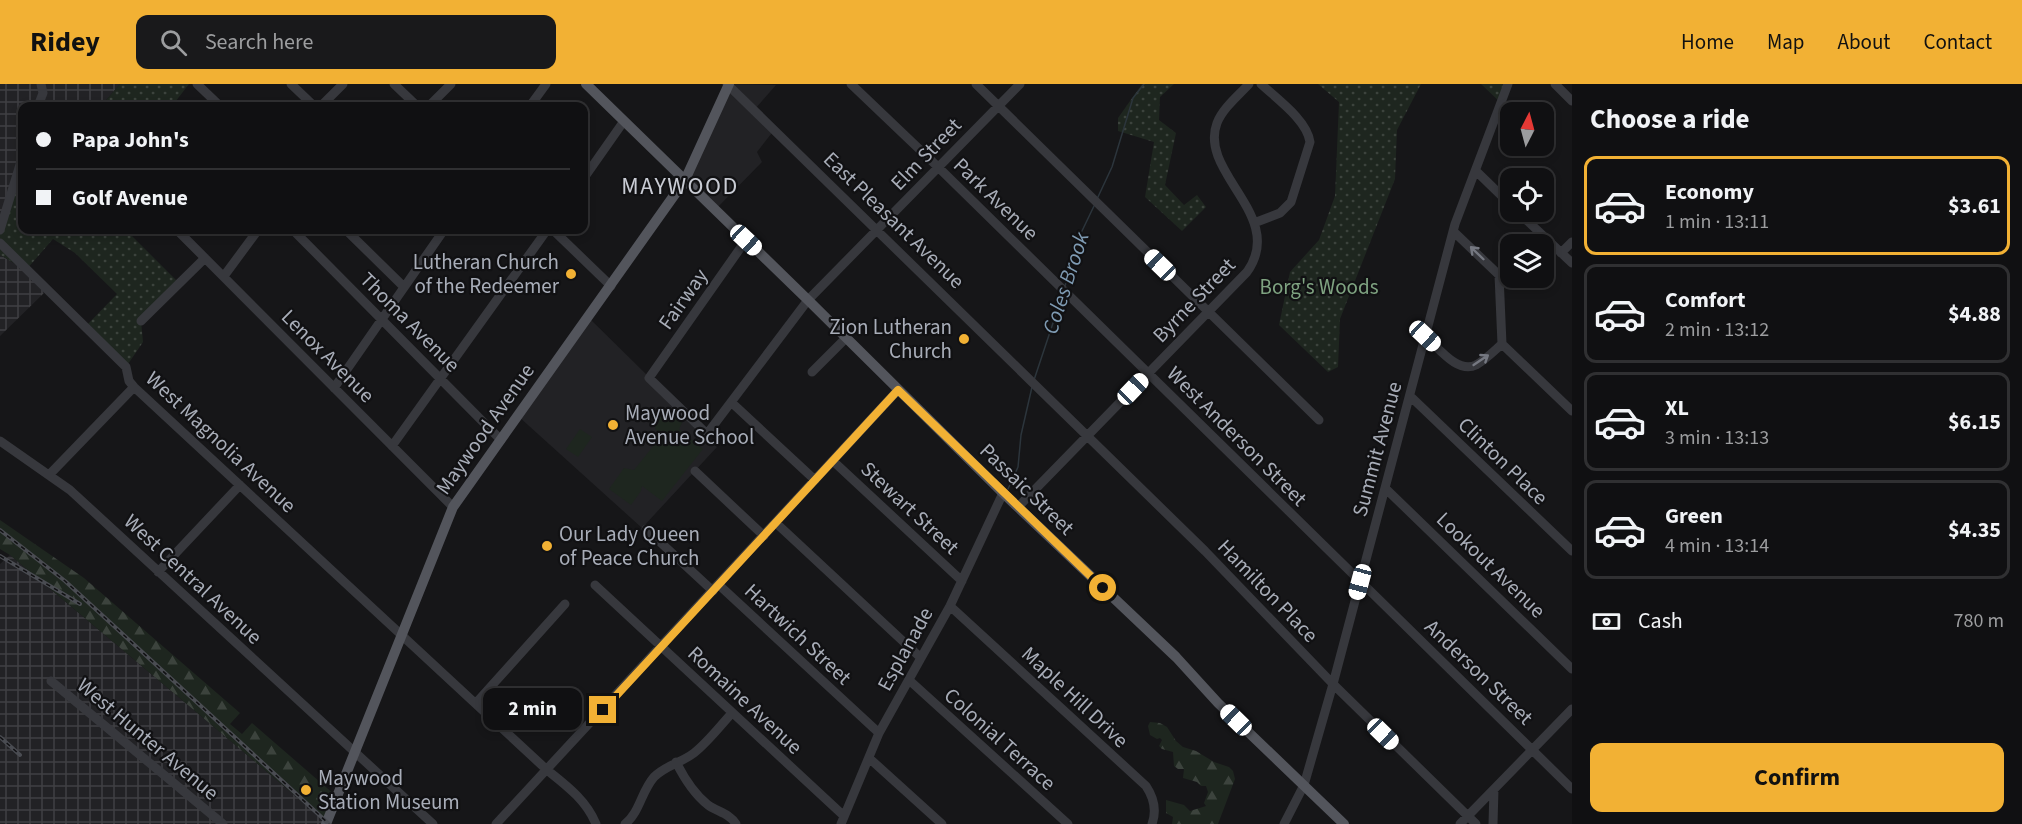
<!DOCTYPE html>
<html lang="en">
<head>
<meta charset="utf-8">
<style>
  body { margin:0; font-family:"Source Sans 3",sans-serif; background:#19191b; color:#f1f3f6; height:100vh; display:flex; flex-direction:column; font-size:22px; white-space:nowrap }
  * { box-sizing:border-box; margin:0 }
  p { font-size:20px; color:#9c9d9f }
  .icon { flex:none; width:33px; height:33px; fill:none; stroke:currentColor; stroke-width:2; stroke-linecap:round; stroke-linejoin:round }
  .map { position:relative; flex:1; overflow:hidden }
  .drawer { display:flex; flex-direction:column; background:#101012; width:450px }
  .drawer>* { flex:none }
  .top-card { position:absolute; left:18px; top:18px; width:570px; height:132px; border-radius:12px; box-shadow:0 3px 9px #0003,0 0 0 2px #303032; display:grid; align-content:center; height:132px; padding:0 18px; background:#101012 }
  .needle { width:39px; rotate:6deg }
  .controls { position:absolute; left:1500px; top:18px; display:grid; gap:12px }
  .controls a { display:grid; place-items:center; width:54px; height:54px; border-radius:12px; background:#101012; box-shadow:0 3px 9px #0003,0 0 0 2px #303032; font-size:30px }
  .end { position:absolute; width:27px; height:27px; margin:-14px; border:8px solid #f2b134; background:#111; box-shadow:0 0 0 3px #111 }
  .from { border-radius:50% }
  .bubble { position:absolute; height:42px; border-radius:12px; background:#101012; box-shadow:0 3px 9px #0003,0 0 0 2px #303032; font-size:20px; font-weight:700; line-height:42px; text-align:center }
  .car { position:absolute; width:18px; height:36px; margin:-18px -9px; border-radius:8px; box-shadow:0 0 4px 2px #0007; background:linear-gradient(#fff 24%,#345 0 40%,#fff 0 76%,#345 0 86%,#fff 0) }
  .top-card b { display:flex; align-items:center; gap:21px; height:57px; font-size:22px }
  .top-card b+b { border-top:2px solid #303032 }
  .top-card i { width:15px; height:15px; background:#f1f3f6 }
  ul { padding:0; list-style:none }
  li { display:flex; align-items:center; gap:18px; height:99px; margin:0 12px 9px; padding:0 6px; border:3px solid #303032; border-radius:12px }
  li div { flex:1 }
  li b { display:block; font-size:22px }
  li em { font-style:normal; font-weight:700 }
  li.selected { border-color:#f2b134 }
  li>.icon { width:54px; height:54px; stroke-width:1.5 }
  h2 { padding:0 18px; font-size:27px; line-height:72px }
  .pay { display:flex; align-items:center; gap:15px; height:66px; padding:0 18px; font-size:22px }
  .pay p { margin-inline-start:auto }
  .cta { display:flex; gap:12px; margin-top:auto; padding:12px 18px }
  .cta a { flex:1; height:69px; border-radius:12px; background:#f2b134; color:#111; font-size:24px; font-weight:700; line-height:69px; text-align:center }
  header { display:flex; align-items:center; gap:36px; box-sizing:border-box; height:84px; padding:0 30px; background:#f2b134; color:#111 }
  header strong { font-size:28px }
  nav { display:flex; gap:33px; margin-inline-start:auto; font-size:21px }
  .search { width:420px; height:54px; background:#19191b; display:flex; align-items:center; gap:15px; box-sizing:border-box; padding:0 21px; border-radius:12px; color:#9c9d9f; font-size:22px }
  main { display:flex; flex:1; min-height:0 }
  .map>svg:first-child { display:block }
  .built { fill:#222225 }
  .industrial { fill:url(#industrial-grid) }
  .grass { fill:#1e261f }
  .forest { fill:url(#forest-firs) }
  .park { fill:url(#park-dots) }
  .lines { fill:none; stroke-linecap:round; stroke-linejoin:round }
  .stream { stroke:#2c353c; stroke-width:1.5 }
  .minor { stroke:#37383d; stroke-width:9 }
  .major { stroke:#53555c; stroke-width:10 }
  .rail-casing { stroke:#4a4c52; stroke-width:4 }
  .rail { stroke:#111113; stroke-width:1.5; stroke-dasharray:4.5; stroke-linecap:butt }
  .oneway { stroke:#757881 }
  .route { stroke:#f2b134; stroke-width:8 }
  .poi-dot { fill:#f2b134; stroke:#111113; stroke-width:2 }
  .labels { text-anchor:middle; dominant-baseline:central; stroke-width:4.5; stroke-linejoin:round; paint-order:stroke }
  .street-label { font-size:21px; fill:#a8adb8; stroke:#111113 }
  .poi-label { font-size:21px; fill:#a8adb8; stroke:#111113; text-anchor:start }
  .park-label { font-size:21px; fill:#7fa381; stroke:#111113 }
  .water-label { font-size:22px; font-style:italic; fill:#7f9bb3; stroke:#111113 }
  .quarter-label { font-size:24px; letter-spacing:1.5px; fill:#c9ccd4; stroke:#111113 }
</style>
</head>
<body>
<header>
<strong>Ridey</strong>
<div class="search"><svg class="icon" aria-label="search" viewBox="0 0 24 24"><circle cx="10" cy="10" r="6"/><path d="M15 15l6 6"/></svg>Search here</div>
<nav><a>Home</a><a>Map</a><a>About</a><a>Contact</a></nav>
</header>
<main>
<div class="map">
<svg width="1572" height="740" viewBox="0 0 1572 740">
  <defs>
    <pattern id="industrial-grid" width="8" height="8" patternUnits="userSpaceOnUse" patternTransform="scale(1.5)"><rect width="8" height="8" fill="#222225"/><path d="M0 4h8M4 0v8" fill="none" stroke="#3f3f43"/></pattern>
    <pattern id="forest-firs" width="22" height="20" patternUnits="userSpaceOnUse" patternTransform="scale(1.5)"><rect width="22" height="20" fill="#1e261f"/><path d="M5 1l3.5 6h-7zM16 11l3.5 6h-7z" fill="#3c433d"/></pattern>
    <pattern id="park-dots" width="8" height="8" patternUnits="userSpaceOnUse" patternTransform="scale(1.5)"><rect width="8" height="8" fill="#1e261f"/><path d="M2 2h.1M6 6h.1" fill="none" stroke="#3c433d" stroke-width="1.8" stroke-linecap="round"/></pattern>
  </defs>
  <rect width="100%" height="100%" fill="#161618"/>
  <path class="built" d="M 729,0 L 776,1 L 755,25 L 775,45 L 757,68 L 762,78 L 715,126 L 685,96 Z
    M 589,234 L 707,350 L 717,363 L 642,444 L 518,332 Z"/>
  <path class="industrial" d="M 0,0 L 120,0 L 101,22 L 22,22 L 22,74 L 0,146 Z
    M 0,171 L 26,186 L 47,206 L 0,252 Z
    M 10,471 L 324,736 L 323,740 L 0,740 L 0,480 Z"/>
  <path class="grass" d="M 664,325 L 683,337 L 679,345 L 703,365 L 662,417 L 642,402 L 641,407 L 631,421 L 609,405 L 624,384 L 634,386 L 663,350 L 656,346 L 654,341 Z
    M 580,345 L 592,353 L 578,373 L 566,365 Z"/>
  <path class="forest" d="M 0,436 L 84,494 L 240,629 L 230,640 L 242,650 L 252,639 L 335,711 L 324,736 L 10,471 L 0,465 Z
    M 1150,638 L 1160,639 L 1167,643 L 1176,657 L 1183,663 L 1196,667 L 1214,678 L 1229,683 L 1233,687 L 1235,695 L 1218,740 L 1172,740 L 1173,733 L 1166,729 L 1166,716 L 1184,721 L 1190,727 L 1206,722 L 1204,719 L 1208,708 L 1206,702 L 1201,702 L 1197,698 L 1183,694 L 1184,685 L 1178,685 L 1174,682 L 1173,668 L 1162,665 L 1159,662 L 1162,656 L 1160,654 L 1157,655 L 1150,651 L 1148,642 Z"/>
  <path class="park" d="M 120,0 L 189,0 L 172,22 L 101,22 Z
    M 1142,0 L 1174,0 L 1160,13 L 1159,36 L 1176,49 L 1165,101 L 1184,121 L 1197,111 L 1206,123 L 1182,147 L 1145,113 L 1154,58 L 1118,47 L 1118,34 Z
    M 1318,0 L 1421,0 L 1397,46 L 1395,95 L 1340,235 L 1338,283 L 1328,288 L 1279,241 L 1290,188 L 1319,156 L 1335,112 L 1339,18 Z
    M 1481,0 L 1504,0 L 1502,20 Z
    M 22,74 L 22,146 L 126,146 L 179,199 L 141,237 L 143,258 L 126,283 L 85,243 L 117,210 L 75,169 L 53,155 L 26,186 L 0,171 L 0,146 Z"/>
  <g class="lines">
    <path class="stream" d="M 1097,115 L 1112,83 L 1133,14 L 1144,0
      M 1065,202 L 1081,149 L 1094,122
      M 1034,296 L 1063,209
      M 1008,405 L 1018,383 L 1021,351 L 1032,303"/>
    <path class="minor" d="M 197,0 L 220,22
      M 291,0 L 314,22
      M 394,0 L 417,22
      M 727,0 L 1205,467 L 1333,600 L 1476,740
      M 851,0 L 938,83 L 1572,705
      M 976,0 L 1319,336
      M 1555,0 L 1572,17
      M 38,22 L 43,9 L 41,0
      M 321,22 L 343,0
      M 429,22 L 451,0
      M 530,22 L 546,0
      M 1476,87 L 1510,120
      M 584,94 L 624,37
      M 1518,128 L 1572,179
      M 1254,139 L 1280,129 L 1291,118 L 1310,58 C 1307,36 1277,15 1261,0
      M 0,146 L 22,74
      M 177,146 L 453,423
      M 293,146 L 501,356
      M 346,146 L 404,203
      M 553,146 L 611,202
      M 1453,147 L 1499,191 L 1502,260
      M 746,156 L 649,294 L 707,350 L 808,216 L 1020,0
      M 0,159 L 126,283 L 129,297 L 134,303 L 547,686 C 567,702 586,716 596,740
      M 1561,169 L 1572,158
      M 224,192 L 258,146
      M 141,237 L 205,174
      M 1425,252 C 1438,263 1457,290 1476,281 C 1485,276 1494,267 1502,260
      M 1502,260 L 1572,327
      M 812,288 L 846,254
      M 334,304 L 444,146
      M 1410,312 L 1572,467
      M 731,318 L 815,396
      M 0,357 L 70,406 L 433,740
      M 392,362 L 547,146
      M 833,377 L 962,497
      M 695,387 L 764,452
      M 49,391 L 134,303
      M 1385,404 L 1572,585
      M 1018,423 L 1247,188 C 1287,132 1198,89 1217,39 C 1223,24 1238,12 1249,0
      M 776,439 L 921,574
      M 646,445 L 713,507
      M 158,488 L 240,401
      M 595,501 L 844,732
      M 719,501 L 879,649
      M 950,522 L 1146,702 C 1154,714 1157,726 1152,740
      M 909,596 L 1068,740
      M 51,597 L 223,740
      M 476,619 L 565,520
      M 869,674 L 942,740
      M 676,678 C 684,694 694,710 708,721 C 718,728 729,729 736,740
      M 496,740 L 898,306
      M 625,740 C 640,728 641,708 654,693 C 666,681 681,679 694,669 C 708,658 720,642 732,629
      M 841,740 L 879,649 L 950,522 L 1003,409
      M 1284,740 L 1304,701 L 1333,600 L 1455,140 L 1508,0
      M 1460,740 L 1572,625
      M 1493,740 L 1494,705"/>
    <path class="major" d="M 586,0 L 808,216 L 1003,409 L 1176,573 L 1218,619 L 1344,740
      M 326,740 L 453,423 L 685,96 L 729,0"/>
    <g class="rail-casing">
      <path id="rail" d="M 0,446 L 65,497 L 329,740
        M 0,472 L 80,520
        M 0,653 L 20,671"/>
    </g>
    <use href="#rail" class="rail"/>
  </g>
  <defs><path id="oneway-shaft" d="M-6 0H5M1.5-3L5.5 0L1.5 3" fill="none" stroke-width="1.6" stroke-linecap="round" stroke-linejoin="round" transform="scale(1.5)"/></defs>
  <g class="oneway">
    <use href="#oneway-shaft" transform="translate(1477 169) rotate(-136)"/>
    <use href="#oneway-shaft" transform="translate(1481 276) rotate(-34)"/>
  </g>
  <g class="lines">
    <path class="route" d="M 603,626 L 898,306 L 1103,504"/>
  </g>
  <g class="poi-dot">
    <circle cx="571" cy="190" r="6"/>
    <circle cx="964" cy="255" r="6"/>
    <circle cx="613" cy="341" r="6"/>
    <circle cx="547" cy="462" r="6"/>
    <circle cx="306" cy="706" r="6"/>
  </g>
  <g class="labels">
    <g class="street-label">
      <text transform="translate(926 70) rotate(-46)">Elm Street</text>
      <text transform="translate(996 115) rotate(44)">Park Avenue</text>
      <text transform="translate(894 136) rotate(44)">East Pleasant Avenue</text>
      <text transform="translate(683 215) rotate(-55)">Fairway</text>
      <text transform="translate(1194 216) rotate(-46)">Byrne Street</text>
      <text transform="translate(410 238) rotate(45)">Thoma Avenue</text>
      <text transform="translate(328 272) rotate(45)">Lenox Avenue</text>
      <text transform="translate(485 345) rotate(-55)">Maywood Avenue</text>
      <text transform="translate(1237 352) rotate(45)">West Anderson Street</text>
      <text transform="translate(221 358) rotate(43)">West Magnolia Avenue</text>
      <text transform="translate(1377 365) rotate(-75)">Summit Avenue</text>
      <text transform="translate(1503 377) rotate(44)">Clinton Place</text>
      <text transform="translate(1027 405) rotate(44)">Passaic Street</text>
      <text transform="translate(910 424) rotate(43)">Stewart Street</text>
      <text transform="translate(1491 481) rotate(44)">Lookout Avenue</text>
      <text transform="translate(193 495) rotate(43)">West Central Avenue</text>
      <text transform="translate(1268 507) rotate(46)">Hamilton Place</text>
      <text transform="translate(798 550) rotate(43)">Hartwich Street</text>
      <text transform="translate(905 565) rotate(-61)">Esplanade</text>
      <text transform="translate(1479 588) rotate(44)">Anderson Street</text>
      <text transform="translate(1075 613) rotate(43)">Maple Hill Drive</text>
      <text transform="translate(745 616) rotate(43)">Romaine Avenue</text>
      <text transform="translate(148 655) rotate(40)">West Hunter Avenue</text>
      <text transform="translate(1000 655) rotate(42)">Colonial Terrace</text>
    </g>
    <g class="poi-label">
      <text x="559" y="178" text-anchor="end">Lutheran Church<tspan x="559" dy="24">of the Redeemer</tspan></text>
      <text x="952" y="243" text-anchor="end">Zion Lutheran<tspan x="952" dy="24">Church</tspan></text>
      <text x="625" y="329">Maywood<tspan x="625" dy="24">Avenue School</tspan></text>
      <text x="559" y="450">Our Lady Queen<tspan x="559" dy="24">of Peace Church</tspan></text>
      <text x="318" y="694">Maywood<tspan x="318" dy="24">Station Museum</tspan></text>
    </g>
    <g class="park-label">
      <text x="1319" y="203">Borg's Woods</text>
    </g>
    <g class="water-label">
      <text transform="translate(1066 199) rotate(-72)">Coles Brook</text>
    </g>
    <g class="quarter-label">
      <text x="680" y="102">MAYWOOD</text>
    </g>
  </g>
</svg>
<div class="controls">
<a><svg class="needle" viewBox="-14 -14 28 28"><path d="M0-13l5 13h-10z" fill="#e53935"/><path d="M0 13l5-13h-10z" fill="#9c9d9f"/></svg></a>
<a><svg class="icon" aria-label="locate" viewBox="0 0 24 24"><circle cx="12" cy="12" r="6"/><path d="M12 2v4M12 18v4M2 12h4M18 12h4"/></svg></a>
<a><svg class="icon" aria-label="layers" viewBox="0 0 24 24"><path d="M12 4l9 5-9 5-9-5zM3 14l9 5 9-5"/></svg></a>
</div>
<i class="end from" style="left:1103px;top:504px"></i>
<i class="end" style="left:603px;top:626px"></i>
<div class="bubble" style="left:483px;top:604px;width:99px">2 min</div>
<i class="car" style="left:746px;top:156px;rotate:133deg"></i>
<i class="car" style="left:1160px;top:181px;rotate:314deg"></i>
<i class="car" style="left:1425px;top:252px;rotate:133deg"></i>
<i class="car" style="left:1133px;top:305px;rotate:44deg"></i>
<i class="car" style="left:1360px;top:498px;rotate:195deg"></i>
<i class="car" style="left:1236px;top:636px;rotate:314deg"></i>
<i class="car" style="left:1383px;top:650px;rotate:134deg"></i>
<div class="top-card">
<b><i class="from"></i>Papa John's</b>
<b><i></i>Golf Avenue</b>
</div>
</div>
<section class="drawer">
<h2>Choose a ride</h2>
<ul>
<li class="selected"><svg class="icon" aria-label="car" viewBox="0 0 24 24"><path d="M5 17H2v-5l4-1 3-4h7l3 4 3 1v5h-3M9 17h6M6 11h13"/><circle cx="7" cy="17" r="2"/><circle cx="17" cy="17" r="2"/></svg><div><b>Economy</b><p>1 min · 13:11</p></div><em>$3.61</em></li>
<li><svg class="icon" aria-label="car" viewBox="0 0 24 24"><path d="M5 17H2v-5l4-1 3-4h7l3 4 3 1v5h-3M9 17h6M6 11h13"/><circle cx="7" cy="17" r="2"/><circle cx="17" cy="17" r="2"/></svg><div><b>Comfort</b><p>2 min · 13:12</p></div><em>$4.88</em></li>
<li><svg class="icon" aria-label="car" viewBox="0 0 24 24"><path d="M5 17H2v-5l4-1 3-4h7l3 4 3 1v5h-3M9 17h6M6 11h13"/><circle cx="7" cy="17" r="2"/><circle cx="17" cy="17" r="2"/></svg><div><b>XL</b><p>3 min · 13:13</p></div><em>$6.15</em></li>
<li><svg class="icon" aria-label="car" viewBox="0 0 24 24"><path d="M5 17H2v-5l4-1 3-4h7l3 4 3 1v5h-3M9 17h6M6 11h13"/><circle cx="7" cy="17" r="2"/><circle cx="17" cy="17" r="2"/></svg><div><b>Green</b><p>4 min · 13:14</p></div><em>$4.35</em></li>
</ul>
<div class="pay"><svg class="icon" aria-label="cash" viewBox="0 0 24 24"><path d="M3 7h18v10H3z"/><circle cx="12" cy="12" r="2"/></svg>Cash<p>780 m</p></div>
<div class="cta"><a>Confirm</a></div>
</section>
</main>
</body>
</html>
